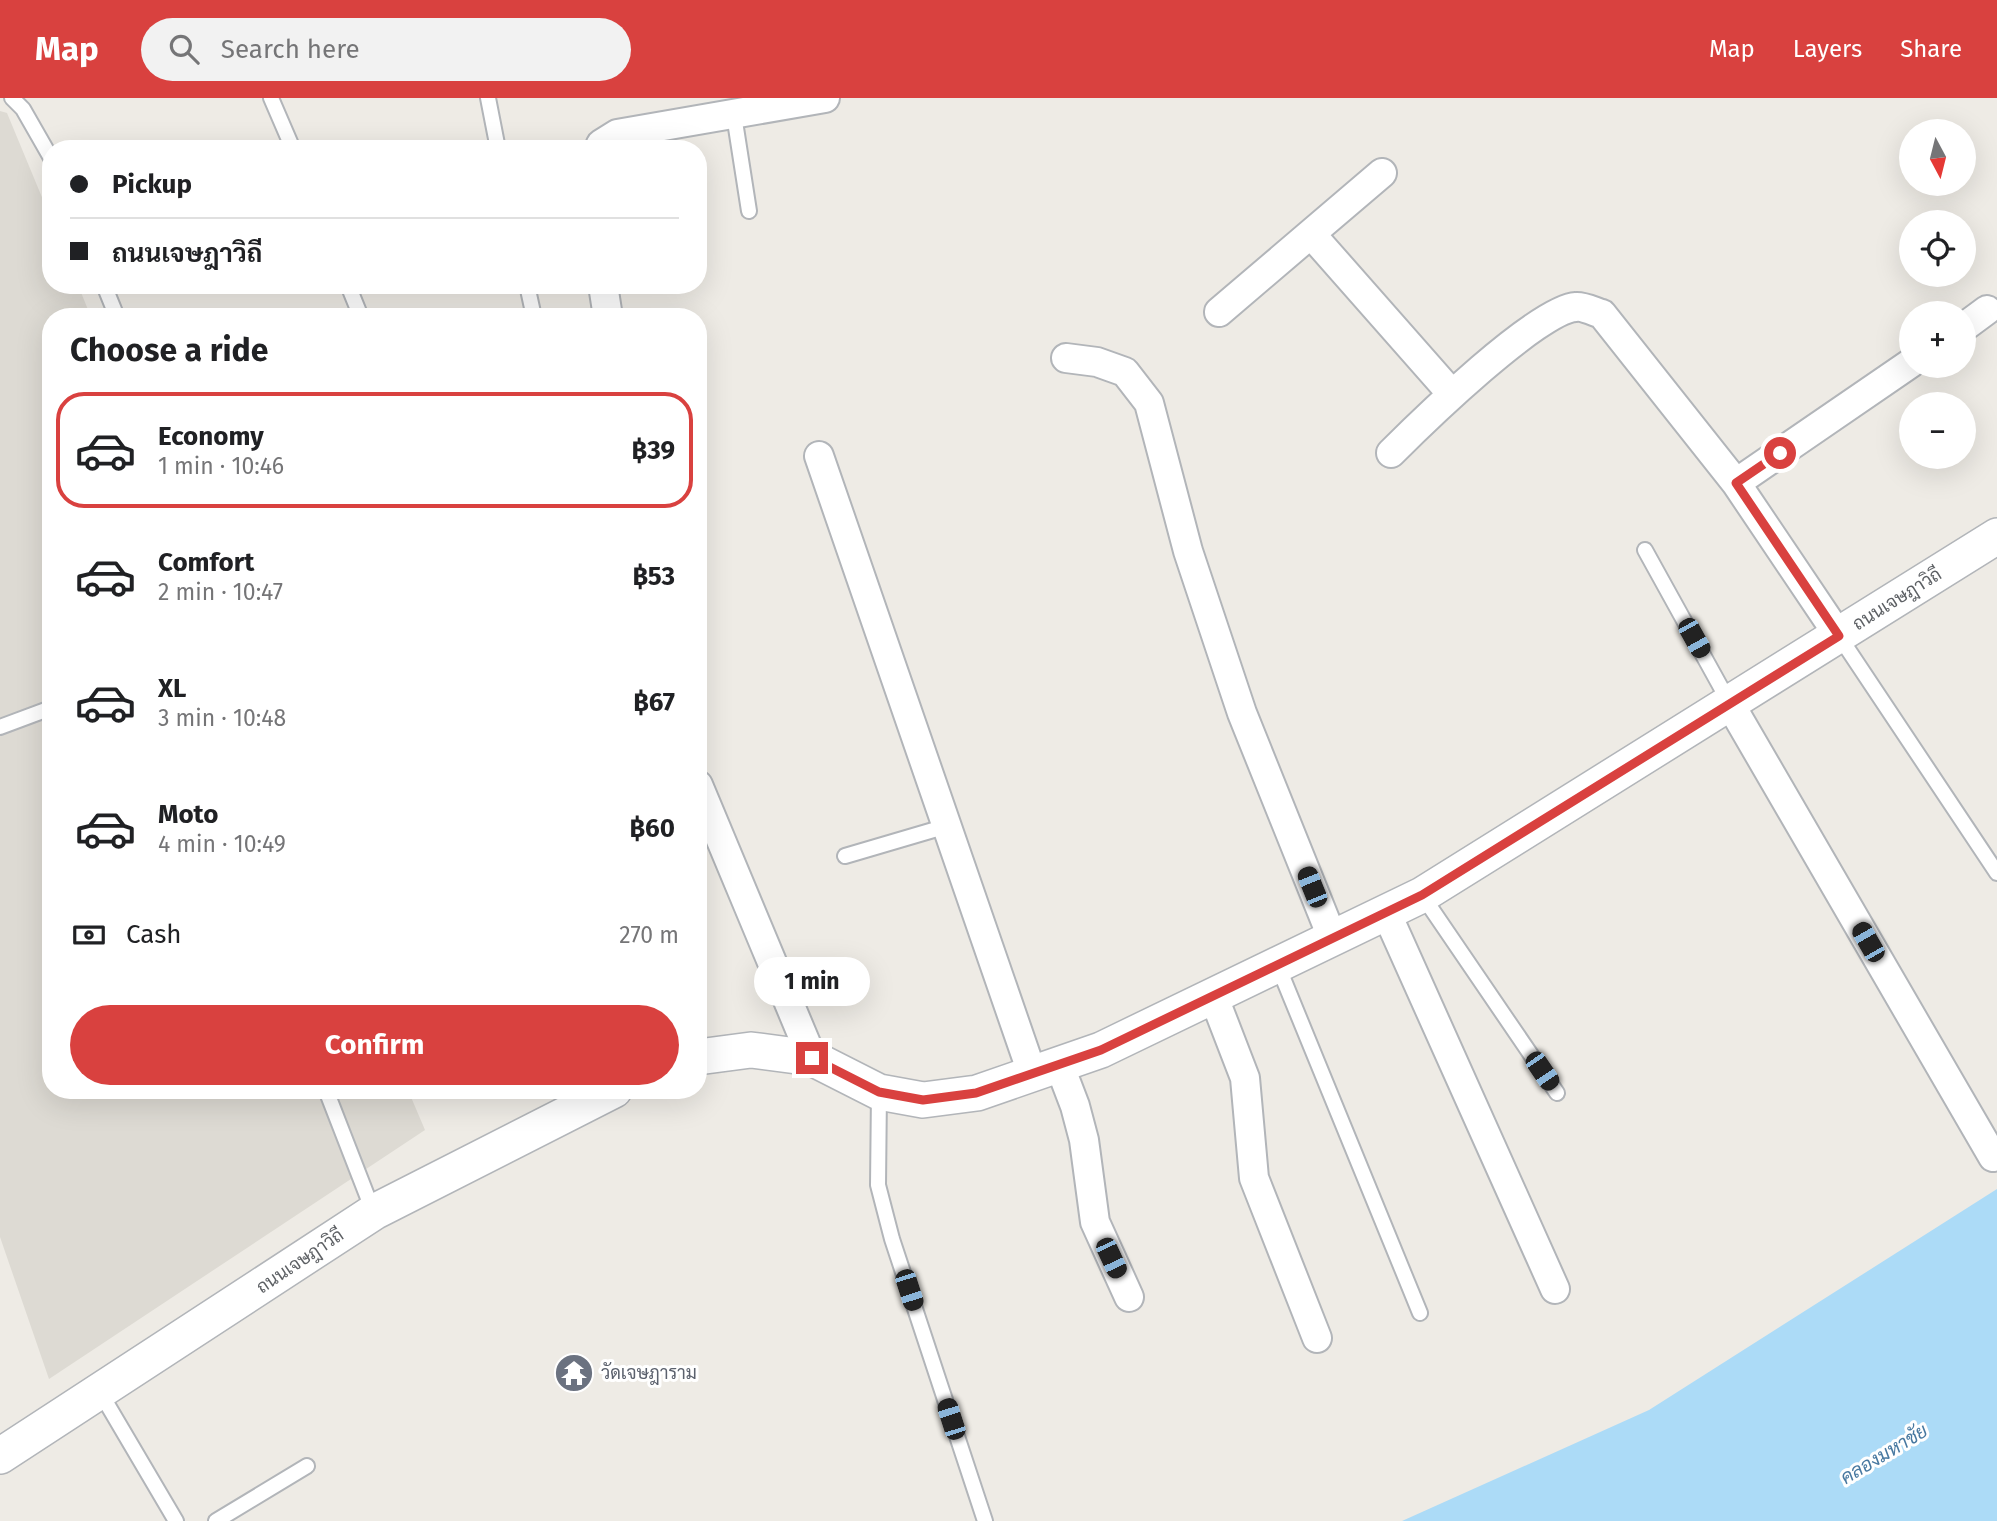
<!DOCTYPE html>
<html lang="en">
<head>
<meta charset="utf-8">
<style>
  body { margin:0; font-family:"Fira Sans",Sarabun,sans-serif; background:#f2f2f2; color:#202124; height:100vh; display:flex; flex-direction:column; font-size:26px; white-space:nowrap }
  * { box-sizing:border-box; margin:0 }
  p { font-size:23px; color:#757577 }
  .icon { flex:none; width:38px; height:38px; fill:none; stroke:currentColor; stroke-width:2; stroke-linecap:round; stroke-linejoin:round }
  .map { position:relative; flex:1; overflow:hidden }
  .sheet { position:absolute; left:42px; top:210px; width:665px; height:791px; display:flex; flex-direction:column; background:#fff; border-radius:28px; box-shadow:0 7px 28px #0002 }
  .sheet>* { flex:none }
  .hud { position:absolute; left:42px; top:42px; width:665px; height:154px; border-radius:28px; box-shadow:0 7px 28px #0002; display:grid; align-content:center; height:154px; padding:0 28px; background:#fff }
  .needle { width:46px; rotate:173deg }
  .buttons { position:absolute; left:1899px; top:21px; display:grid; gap:14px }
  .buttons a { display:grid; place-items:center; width:77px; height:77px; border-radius:50%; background:#fff; box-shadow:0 7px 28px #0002; font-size:35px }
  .end { position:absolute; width:32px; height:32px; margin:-16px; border:9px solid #d9413f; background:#fff; box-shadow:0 0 0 4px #fff }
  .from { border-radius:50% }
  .bubble { position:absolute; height:49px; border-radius:24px; background:#fff; box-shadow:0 7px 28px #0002; font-size:23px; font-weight:700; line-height:49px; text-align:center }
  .car { position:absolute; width:21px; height:42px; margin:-21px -10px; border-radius:9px; box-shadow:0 0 5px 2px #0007; background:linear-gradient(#222 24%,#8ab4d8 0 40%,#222 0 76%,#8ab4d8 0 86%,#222 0) }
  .hud b { display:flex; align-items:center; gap:24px; height:66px; font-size:26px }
  .hud b+b { border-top:2px solid #e0e0e0 }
  .hud i { width:18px; height:18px; background:#202124 }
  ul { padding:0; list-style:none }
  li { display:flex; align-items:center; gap:21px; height:116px; margin:0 14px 10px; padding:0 14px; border:4px solid transparent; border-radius:28px }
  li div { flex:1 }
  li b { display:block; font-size:26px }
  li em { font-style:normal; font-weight:700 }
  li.current { border-color:#d9413f }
  li>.icon { width:63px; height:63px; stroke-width:1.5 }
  h2 { padding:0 28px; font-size:32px; line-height:84px }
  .pay { display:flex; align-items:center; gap:18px; height:77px; padding:0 28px; font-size:26px }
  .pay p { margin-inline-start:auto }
  .primary-button { display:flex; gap:14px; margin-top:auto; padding:14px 28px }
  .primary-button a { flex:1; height:80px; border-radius:42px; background:#d9413f; color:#fff; font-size:28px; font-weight:700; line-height:80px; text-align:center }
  header { display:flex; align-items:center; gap:42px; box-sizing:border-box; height:98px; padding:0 35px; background:#d9413f; color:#fff }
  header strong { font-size:33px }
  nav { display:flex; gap:38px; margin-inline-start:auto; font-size:24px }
  .search { width:490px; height:63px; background:#f2f2f2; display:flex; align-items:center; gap:18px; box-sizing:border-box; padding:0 24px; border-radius:38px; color:#757577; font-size:26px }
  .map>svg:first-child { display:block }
  .education { fill:#dddad3 }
  .water { fill:#acdbf7 }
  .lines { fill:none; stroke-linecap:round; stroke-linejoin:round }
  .service-casing { stroke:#b2b5b9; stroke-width:18 }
  .minor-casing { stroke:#b2b5b9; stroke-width:32 }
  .tertiary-casing { stroke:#b2b5b9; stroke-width:38 }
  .service { stroke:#fff; stroke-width:14 }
  .minor { stroke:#fff; stroke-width:28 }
  .tertiary { stroke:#fff; stroke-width:35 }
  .route { stroke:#d9413f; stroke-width:9 }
  .labels { text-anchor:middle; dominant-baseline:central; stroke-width:6; stroke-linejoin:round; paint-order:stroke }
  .street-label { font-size:18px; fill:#5d6064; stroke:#fff }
  .worship-label { font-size:18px; fill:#5b616d; stroke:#fff; text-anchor:start }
  .water-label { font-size:19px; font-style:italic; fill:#4778a0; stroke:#fff }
</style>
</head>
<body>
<header>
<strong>Map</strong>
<div class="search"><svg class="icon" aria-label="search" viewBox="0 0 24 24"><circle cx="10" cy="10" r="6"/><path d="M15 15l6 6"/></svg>Search here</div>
<nav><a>Map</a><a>Layers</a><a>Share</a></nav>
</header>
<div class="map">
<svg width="1997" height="1423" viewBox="0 0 1997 1423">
  <rect width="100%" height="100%" fill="#eeebe5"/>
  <path class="education" d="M 0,13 L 7,15 L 51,121 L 51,187 L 78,187 L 91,219 L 51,219 L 51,992 L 408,992 L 425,1032 L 49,1281 L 0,1139 Z"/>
  <path class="water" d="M 1997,1091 L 1997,1423 L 1402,1423 L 1649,1312 Z"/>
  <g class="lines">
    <g class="service-casing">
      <path id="service" d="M 12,0 L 23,11 L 51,60
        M 271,0 L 293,51
        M 488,0 L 498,51
        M 734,17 L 749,113
        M 104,187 L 117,219
        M 348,187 L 361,219
        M 527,187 L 534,219
        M 1645,452 L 1729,604
        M 1839,538 L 1997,775
        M 0,629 L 51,610
        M 845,758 L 947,728
        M 1422,797 L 1557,995
        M 1278,868 L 1420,1215
        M 326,992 L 373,1113
        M 879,994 L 878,1087 L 892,1141 L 985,1423
        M 100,1294 L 176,1423
        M 216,1423 L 307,1368"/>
    </g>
    <g class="minor-casing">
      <path id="minor" d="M 599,51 L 601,46 L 617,36 L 825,0
        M 1311,136 L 1452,296
        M 603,187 L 608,219
        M 1219,214 L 1382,75
        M 1964,229 L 1987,212
        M 1066,260 L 1097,264 L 1125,274 L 1149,305 L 1188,453 L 1242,615 L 1332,839
        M 1391,355 C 1422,324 1538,211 1576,209 C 1583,208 1595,214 1602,216 L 1736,385 L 1839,538
        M 819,358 L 1032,975
        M 1736,385 L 1911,265
        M 1730,606 L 1993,1059
        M 698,687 L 812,960
        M 1386,814 L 1555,1191
        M 1213,897 L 1245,980 L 1254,1080 L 1317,1240
        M 1059,966 L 1075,1008 L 1084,1042 L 1095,1124 L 1129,1199"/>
    </g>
    <g class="tertiary-casing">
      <path id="tertiary" d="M 698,959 L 751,952 L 812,960 L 879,994 L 923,1002 L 977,995 L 1101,952 L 1422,797 L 1997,438
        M 0,1358 L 374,1114 L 614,992"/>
    </g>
    <use href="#service" class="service"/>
    <use href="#minor" class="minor"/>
    <use href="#tertiary" class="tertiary"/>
  </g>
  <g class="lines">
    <path class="route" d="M 812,960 L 879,994 L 923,1002 L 976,995 L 1101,952 L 1422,797 L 1839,538 L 1736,385 L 1780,355"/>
  </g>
  <defs>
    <g id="temple-disc" transform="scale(2.0125)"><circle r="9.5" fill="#6b7280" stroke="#fff"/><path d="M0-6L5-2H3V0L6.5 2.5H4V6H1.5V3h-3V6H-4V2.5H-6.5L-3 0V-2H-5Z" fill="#fff"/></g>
  </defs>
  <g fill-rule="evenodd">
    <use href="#temple-disc" x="574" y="1275"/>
  </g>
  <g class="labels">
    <g class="street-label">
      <text transform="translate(1897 501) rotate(-32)">ถนนเจษฎาวิถี</text>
      <text transform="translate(300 1163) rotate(-34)">ถนนเจษฎาวิถี</text>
    </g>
    <g class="worship-label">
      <text x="601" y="1275">วัดเจษฎาราม</text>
    </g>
    <g class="water-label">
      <text transform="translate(1884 1356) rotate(-31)">คลองมหาชัย</text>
    </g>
  </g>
</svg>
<div class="buttons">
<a><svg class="needle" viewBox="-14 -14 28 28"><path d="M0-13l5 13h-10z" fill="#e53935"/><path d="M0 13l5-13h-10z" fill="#757577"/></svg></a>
<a><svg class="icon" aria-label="locate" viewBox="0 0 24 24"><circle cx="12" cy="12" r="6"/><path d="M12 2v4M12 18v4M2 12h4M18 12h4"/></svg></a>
<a>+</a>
<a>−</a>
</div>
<i class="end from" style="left:1780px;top:355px"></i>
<i class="end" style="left:812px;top:960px"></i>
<div class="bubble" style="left:754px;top:859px;width:116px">1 min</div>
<i class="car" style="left:1694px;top:540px;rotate:151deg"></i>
<i class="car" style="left:1312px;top:789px;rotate:338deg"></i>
<i class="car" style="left:1868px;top:844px;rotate:330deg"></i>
<i class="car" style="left:1542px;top:973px;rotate:146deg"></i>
<i class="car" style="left:1111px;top:1160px;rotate:155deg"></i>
<i class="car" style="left:909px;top:1192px;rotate:162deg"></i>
<i class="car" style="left:951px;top:1321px;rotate:342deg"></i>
<div class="hud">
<b><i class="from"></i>Pickup</b>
<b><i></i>ถนนเจษฎาวิถี</b>
</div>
<section class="sheet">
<h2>Choose a ride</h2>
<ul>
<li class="current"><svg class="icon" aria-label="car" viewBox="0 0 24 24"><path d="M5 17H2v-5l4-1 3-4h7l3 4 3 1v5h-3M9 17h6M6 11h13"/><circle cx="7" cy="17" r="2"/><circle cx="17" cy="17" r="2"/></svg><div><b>Economy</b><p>1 min · 10:46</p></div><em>฿39</em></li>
<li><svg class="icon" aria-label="car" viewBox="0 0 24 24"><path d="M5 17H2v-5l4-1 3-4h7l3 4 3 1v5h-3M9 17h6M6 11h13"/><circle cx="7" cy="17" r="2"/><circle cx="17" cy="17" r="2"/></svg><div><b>Comfort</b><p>2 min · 10:47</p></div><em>฿53</em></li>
<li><svg class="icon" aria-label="car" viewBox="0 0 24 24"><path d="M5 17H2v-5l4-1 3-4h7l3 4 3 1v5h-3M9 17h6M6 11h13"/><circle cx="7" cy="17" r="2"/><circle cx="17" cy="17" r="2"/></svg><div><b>XL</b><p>3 min · 10:48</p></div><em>฿67</em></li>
<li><svg class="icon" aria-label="car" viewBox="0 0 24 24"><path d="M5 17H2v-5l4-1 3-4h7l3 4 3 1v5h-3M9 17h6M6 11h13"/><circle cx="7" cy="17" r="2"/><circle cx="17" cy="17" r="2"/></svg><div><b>Moto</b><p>4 min · 10:49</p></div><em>฿60</em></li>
</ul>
<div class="pay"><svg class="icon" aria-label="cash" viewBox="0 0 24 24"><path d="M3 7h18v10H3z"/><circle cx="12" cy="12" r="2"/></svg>Cash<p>270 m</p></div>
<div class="primary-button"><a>Confirm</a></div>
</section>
</div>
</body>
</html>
